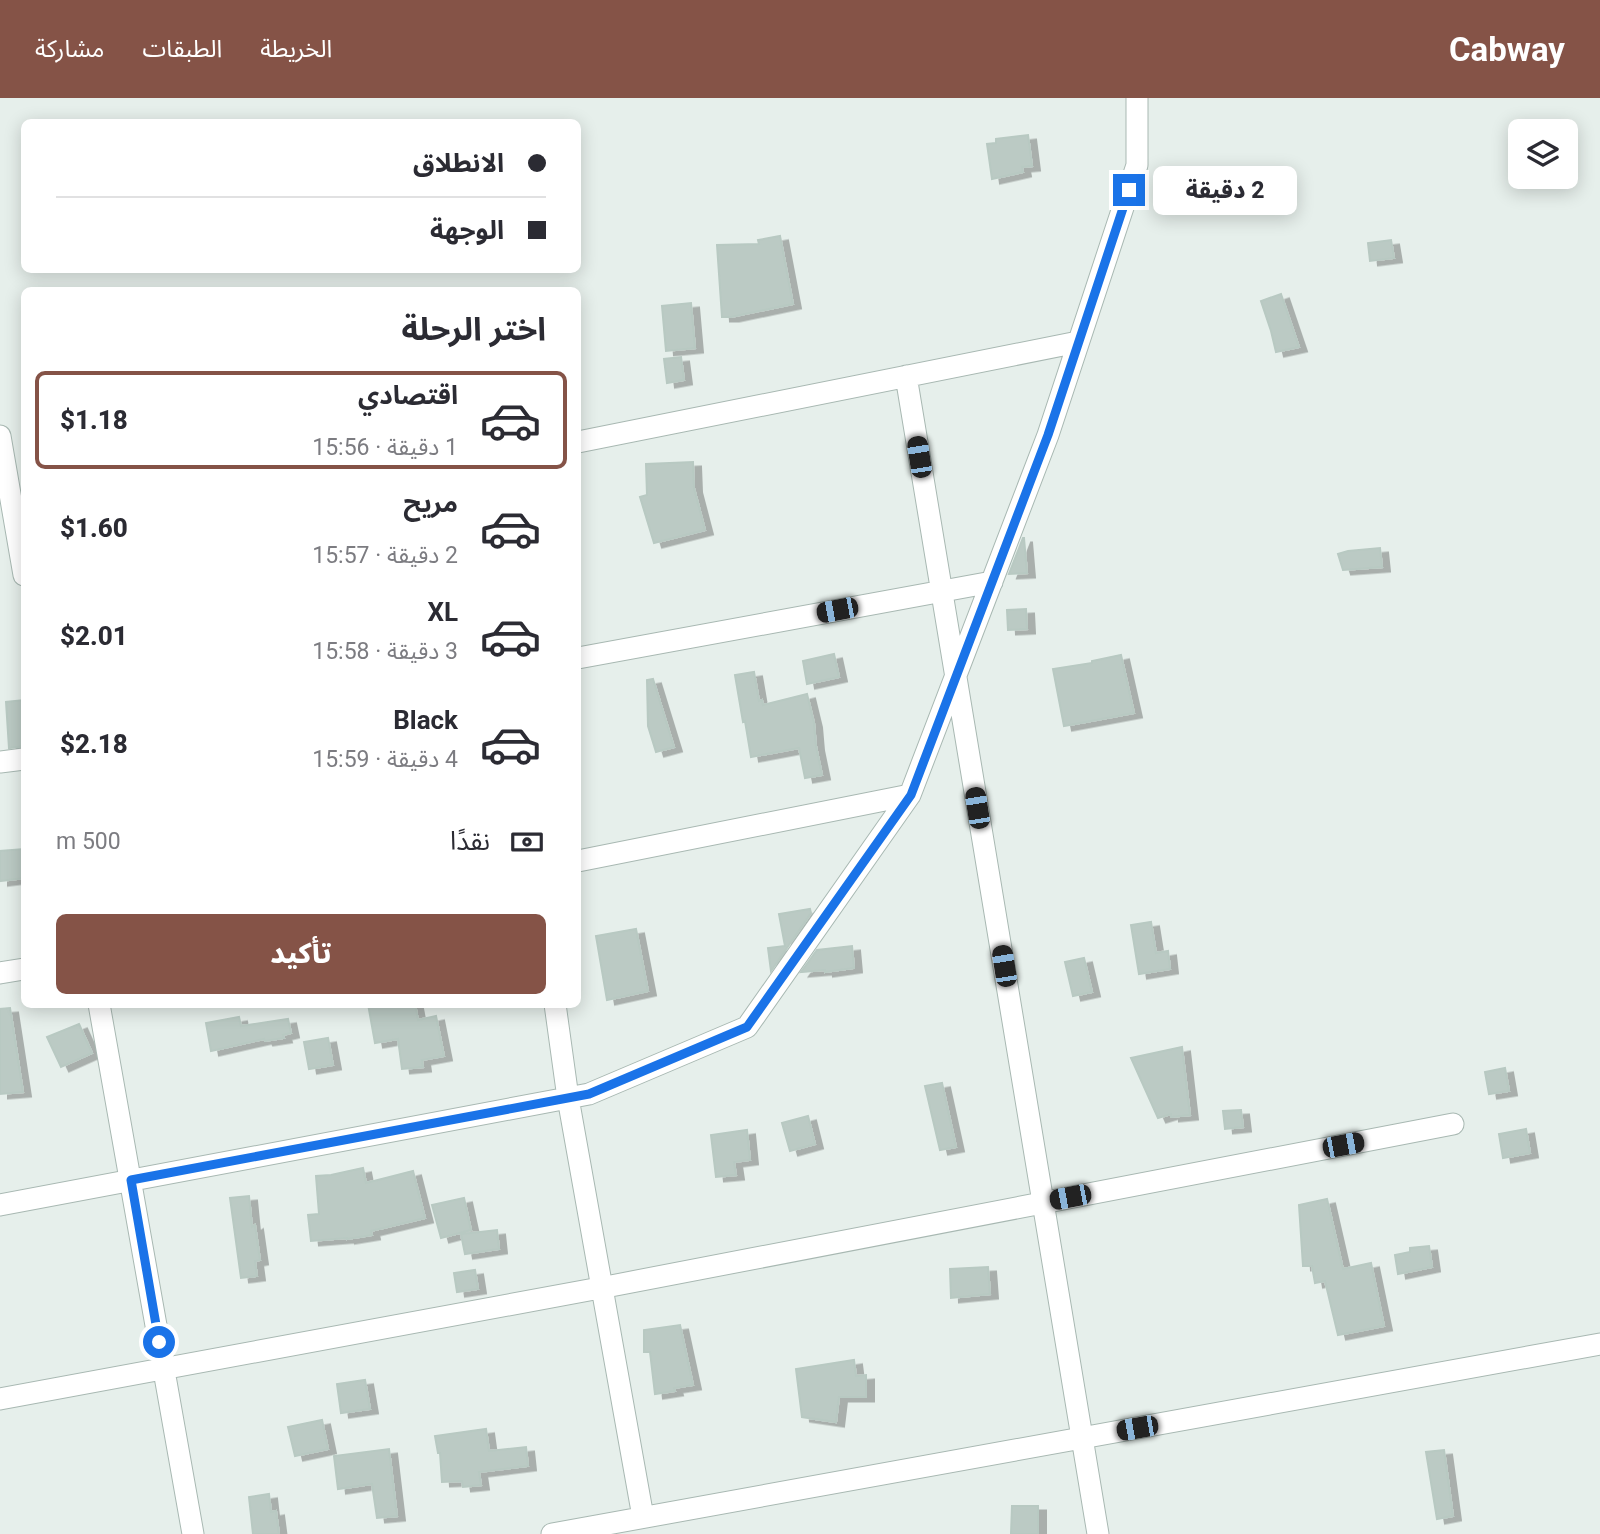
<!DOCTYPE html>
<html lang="ar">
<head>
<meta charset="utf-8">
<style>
  body { margin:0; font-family:Roboto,"Noto Sans Arabic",sans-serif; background:#f7f7f7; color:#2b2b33; direction:rtl; height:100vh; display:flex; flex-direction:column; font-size:26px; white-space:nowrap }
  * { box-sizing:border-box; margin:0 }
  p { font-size:23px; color:#7c7c81 }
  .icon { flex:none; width:38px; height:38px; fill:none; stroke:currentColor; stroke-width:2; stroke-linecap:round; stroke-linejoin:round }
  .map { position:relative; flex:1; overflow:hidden; direction:ltr }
  .drawer { position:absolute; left:21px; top:189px; width:560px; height:721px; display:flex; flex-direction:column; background:#fff; border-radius:10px; box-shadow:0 4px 18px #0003; direction:rtl }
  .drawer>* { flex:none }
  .top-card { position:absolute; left:21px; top:21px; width:560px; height:154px; border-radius:10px; box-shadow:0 4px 18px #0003; direction:rtl; display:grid; align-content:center; height:154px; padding:0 35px; background:#fff }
  .tools { position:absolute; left:1508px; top:21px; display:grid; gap:14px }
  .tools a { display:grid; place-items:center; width:70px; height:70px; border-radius:10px; background:#fff; box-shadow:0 4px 18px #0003; font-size:35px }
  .end { position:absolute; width:32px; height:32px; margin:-16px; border:9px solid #1a73e8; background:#fff; box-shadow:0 0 0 4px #fff }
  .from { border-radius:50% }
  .bubble { position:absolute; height:49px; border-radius:10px; background:#fff; box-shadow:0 4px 18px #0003; font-size:23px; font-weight:800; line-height:49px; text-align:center; direction:rtl }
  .car { position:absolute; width:21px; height:42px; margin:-21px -10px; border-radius:9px; box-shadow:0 0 5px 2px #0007; background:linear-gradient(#222 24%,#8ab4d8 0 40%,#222 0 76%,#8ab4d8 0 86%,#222 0) }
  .top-card b { display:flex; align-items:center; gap:24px; height:66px; font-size:26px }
  .top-card b+b { border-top:2px solid #e1e1e2 }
  .top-card i { width:18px; height:18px; background:#2b2b33 }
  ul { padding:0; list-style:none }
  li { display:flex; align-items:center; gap:21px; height:98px; margin:0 14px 10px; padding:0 21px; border:4px solid transparent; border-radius:10px }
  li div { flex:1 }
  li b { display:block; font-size:26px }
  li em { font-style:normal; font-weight:800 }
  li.on { border-color:#855347 }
  li>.icon { width:63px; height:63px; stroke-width:1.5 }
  h2 { padding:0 35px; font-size:32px; line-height:84px }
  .pay { display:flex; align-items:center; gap:18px; height:77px; padding:0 35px; font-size:26px }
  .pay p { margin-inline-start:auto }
  .action { display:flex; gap:14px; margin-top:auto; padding:14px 35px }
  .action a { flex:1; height:80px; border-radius:10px; background:#855347; color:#fff; font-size:28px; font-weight:800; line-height:80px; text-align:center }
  header { display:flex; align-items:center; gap:42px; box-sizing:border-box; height:98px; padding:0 35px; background:#855347; color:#fff }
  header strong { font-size:33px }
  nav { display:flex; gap:38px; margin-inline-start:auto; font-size:24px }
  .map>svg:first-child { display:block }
  .building { fill:#bbcac4; stroke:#b8c9c2; stroke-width:2; filter:url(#shadow) }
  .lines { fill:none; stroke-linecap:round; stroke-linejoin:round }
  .street-casing { stroke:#a8b8b2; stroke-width:23 }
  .street { stroke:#fff; stroke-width:21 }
  .route { stroke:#1a73e8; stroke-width:9 }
</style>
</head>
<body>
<header>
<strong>Cabway</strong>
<nav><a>الخريطة</a><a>الطبقات</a><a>مشاركة</a></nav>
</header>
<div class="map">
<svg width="1600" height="1436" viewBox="0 0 1600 1436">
  <defs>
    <filter id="shadow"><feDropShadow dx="8" dy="4.5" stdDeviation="0" flood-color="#0004"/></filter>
  </defs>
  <rect width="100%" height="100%" fill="#e6efeb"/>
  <path class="building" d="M 1028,37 L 1032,68 L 1022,69 L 1023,74 L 992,81 L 987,46 L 996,45 L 996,41 Z
    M 780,138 L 793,206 L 731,219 L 722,219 L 717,147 L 759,146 L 758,142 Z
    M 1391,142 L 1394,160 L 1370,163 L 1368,145 Z
    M 1281,196 L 1299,249 L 1276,254 L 1271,233 L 1261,203 Z
    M 691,205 L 695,250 L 666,253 L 662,208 Z
    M 681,259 L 684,282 L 667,285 L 664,261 Z
    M 693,364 L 694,390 L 705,432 L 654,445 L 640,399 L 647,397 L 646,366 Z
    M 1023,440 L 1024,440 L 1027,475 L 1009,476 Z
    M 1380,450 L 1382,469 L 1343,472 L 1338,456 L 1348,453 Z
    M 1026,511 L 1027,531 L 1008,532 L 1007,512 Z
    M 834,556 L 839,579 L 807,586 L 803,563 Z
    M 1121,557 L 1134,615 L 1064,628 L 1053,571 L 1092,565 L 1092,563 Z
    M 754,574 L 759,603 L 762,602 L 763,607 L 807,596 L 814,625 L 816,648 L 822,677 L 805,680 L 799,650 L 751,659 L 745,623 L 743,624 L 735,577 Z
    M 653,581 L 674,649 L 656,654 L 648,628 L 647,582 Z
    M 24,602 L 24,648 L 9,650 L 6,604 Z
    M 24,751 L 24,780 L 0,783 L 0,753 Z
    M 810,811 L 811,815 L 771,873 L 768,850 L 785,848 L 779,816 Z
    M 1151,824 L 1156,855 L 1168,853 L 1170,871 L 1139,876 L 1131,827 Z
    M 636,831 L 648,893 L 607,902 L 596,838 Z
    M 852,848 L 854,870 L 825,874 L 825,872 L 801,874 L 817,852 Z
    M 1084,860 L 1092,894 L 1073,898 L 1065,864 Z
    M 368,906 L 415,906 L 418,922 L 436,918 L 444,958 L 422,962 L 423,969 L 402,971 L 398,941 L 375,945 Z
    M 10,910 L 23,994 L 0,996 L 0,911 Z
    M 239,919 L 241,928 L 288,921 L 291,935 L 283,937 L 284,940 L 265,943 L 264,941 L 211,953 L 206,925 Z
    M 79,926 L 92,955 L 61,969 L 47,939 Z
    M 328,940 L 333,967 L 309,971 L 304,944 Z
    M 1182,949 L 1190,1017 L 1171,1019 L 1171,1016 L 1158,1020 L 1131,960 Z
    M 1505,970 L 1509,993 L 1489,996 L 1485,974 Z
    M 942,985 L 956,1049 L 940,1052 L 925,988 Z
    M 1241,1012 L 1243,1029 L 1225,1031 L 1223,1013 Z
    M 808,1018 L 815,1046 L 790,1053 L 782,1025 Z
    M 1526,1031 L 1530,1055 L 1503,1060 L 1499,1036 Z
    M 747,1032 L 750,1062 L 734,1064 L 736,1077 L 716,1079 L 711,1037 Z
    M 363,1070 L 366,1085 L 413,1073 L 425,1120 L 371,1133 L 372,1137 L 347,1141 L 347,1140 L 311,1143 L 308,1117 L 319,1116 L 316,1078 L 331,1077 Z
    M 249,1098 L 252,1129 L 255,1127 L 260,1162 L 255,1163 L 257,1178 L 241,1180 L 230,1100 Z
    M 464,1100 L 471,1132 L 441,1140 L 432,1107 Z
    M 1327,1101 L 1343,1171 L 1371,1165 L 1384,1228 L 1338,1237 L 1325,1183 L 1315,1185 L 1312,1168 L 1303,1168 L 1299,1107 Z
    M 497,1132 L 499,1151 L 465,1156 L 461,1136 Z
    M 1429,1148 L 1432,1169 L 1398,1176 L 1395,1157 L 1410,1154 L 1410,1150 Z
    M 988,1169 L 990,1196 L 951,1200 L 950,1171 Z
    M 475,1172 L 478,1191 L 457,1194 L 454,1175 Z
    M 680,1227 L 693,1287 L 674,1290 L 675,1293 L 655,1296 L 650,1254 L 644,1254 L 644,1232 Z
    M 854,1262 L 856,1278 L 866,1277 L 866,1299 L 839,1299 L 836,1324 L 802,1319 L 796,1271 Z
    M 365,1282 L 370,1311 L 341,1315 L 337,1286 Z
    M 322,1322 L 328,1351 L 295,1358 L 288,1329 Z
    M 486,1331 L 489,1353 L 526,1349 L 528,1368 L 479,1374 L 481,1387 L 463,1389 L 462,1383 L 442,1384 L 440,1355 L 438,1355 L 435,1338 Z
    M 389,1351 L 397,1418 L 377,1420 L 372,1386 L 338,1391 L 334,1358 Z
    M 1444,1352 L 1453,1418 L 1437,1421 L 1426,1354 Z
    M 269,1396 L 271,1414 L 276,1413 L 279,1436 L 253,1436 L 249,1399 Z
    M 1012,1408 L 1038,1408 L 1038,1436 L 1011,1436 Z"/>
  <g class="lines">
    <g class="street-casing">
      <path id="street" d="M 906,278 L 1098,1436
        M 0,338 L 24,477
        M 578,344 L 1078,244
        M 578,560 L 992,484
        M 0,664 L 24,661
        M 578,763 L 910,697
        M 0,875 L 24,871
        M 99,906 L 193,1436
        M 555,906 L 568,1000 L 643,1419
        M 0,1107 L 589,996 L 747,929 L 910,697 L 1048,337 L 1137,67 L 1137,0
        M 0,1301 L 616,1187 L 1453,1026
        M 552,1436 L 1600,1246"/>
    </g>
    <use href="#street" class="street"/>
  </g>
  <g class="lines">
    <path class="route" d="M 159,1244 L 131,1082 L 589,996 L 747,929 L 911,697 L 1048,337 L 1129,92"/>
  </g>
</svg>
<div class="tools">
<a><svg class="icon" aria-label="layers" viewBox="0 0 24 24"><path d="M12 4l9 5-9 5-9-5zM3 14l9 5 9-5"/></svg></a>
</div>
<i class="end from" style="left:159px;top:1244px"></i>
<i class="end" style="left:1129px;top:92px"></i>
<div class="bubble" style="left:1153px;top:68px;width:144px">2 دقيقة</div>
<i class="car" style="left:919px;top:359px;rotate:351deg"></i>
<i class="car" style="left:837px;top:512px;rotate:259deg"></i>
<i class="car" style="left:977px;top:710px;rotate:351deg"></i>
<i class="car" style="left:1004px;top:868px;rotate:351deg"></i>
<i class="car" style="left:1343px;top:1047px;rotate:79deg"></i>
<i class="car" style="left:1070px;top:1099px;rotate:259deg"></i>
<i class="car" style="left:1137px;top:1330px;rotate:260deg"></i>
<div class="top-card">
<b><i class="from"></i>الانطلاق</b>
<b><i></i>الوجهة</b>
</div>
<section class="drawer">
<h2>اختر الرحلة</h2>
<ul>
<li class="on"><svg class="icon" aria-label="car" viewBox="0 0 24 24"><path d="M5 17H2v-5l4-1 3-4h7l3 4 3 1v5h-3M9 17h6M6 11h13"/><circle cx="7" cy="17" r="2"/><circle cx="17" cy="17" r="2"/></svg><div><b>اقتصادي</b><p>1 دقيقة · 15:56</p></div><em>$1.18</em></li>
<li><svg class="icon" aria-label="car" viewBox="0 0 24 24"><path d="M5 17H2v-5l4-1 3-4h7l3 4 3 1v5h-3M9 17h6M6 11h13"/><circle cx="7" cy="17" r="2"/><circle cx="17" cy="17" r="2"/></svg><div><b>مريح</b><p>2 دقيقة · 15:57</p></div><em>$1.60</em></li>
<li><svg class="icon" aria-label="car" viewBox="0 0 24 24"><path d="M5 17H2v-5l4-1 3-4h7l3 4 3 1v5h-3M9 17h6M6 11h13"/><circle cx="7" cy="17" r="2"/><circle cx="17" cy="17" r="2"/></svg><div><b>XL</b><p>3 دقيقة · 15:58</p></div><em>$2.01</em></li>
<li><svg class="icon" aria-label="car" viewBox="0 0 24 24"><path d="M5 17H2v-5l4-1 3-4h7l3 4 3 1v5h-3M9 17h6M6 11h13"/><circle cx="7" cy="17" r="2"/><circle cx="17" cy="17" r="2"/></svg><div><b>Black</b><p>4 دقيقة · 15:59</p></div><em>$2.18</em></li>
</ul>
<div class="pay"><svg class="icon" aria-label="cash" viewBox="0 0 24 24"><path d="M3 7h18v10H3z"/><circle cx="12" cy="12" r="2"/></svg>نقدًا<p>500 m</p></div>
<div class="action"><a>تأكيد</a></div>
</section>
</div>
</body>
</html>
